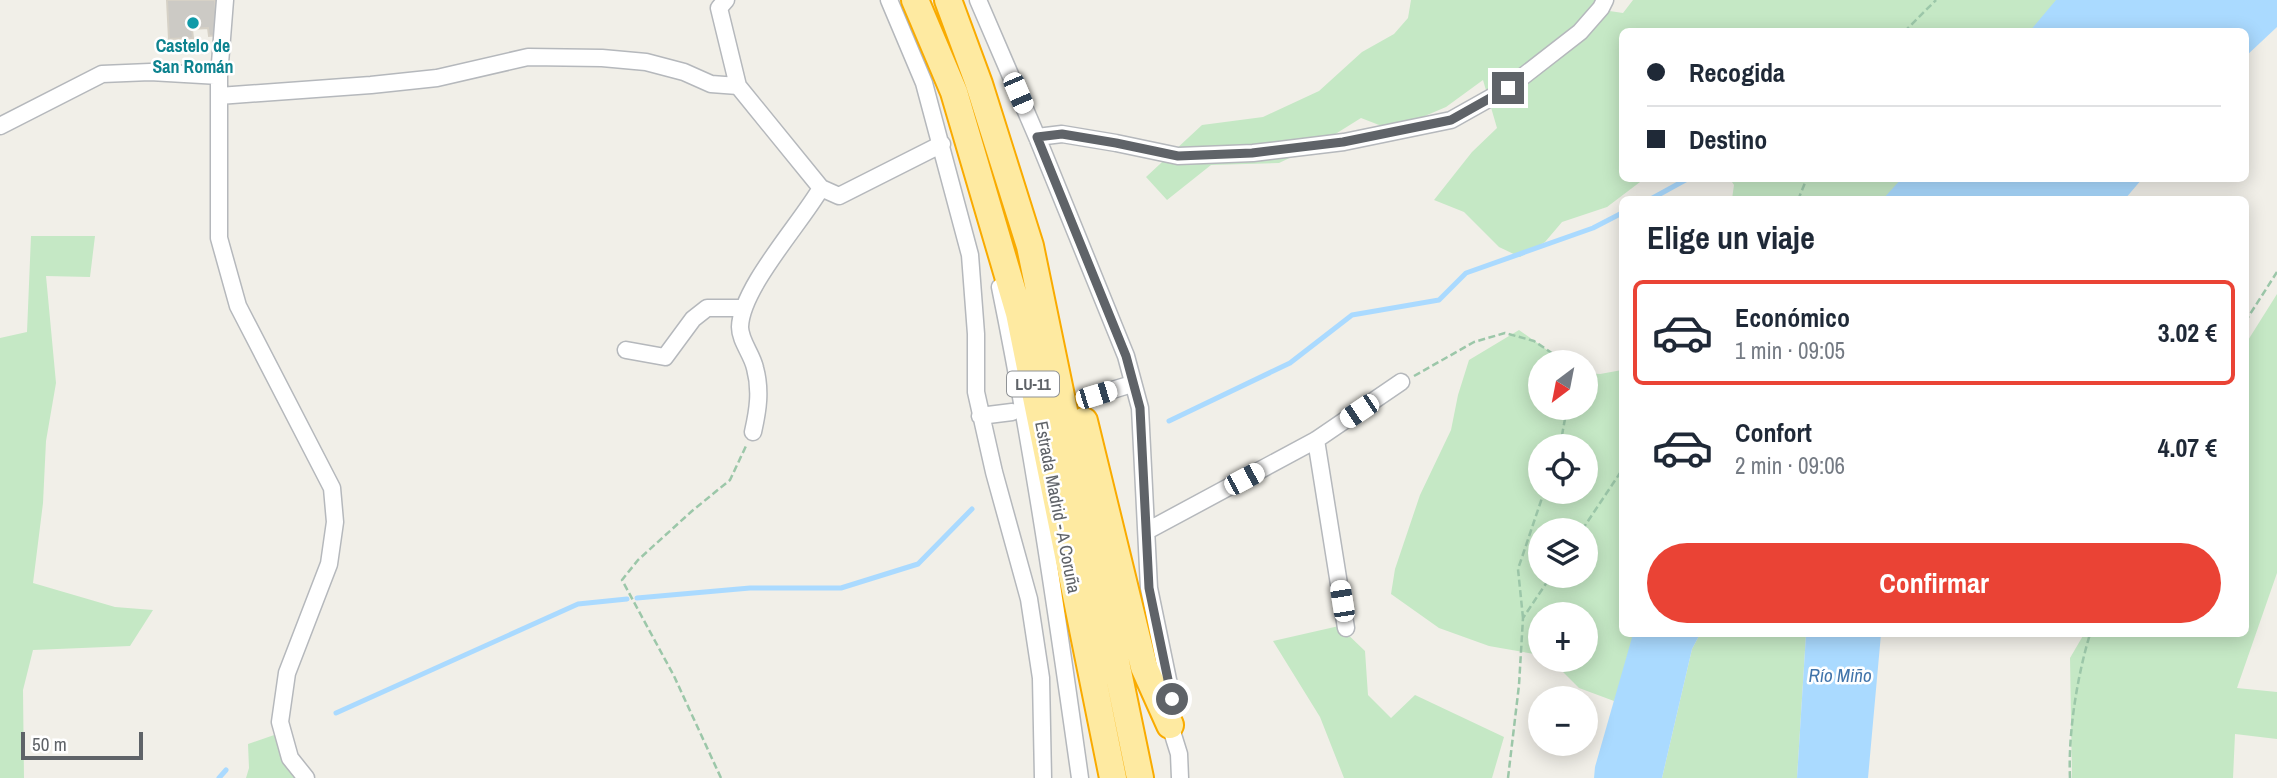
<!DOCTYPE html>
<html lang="es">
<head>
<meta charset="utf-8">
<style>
  body { margin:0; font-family:"Archivo Narrow",sans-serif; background:#f2f2f3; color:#1f2937; height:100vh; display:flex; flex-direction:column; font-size:26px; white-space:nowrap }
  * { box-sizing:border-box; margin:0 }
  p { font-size:23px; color:#747a83 }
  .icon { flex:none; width:38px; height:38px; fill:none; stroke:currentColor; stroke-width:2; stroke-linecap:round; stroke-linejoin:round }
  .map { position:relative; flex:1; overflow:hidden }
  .side { position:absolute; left:1619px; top:196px; width:630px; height:441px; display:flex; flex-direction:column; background:#fff; border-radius:10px; box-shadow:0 4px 18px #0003 }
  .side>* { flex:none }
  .top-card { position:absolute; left:1619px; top:28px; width:630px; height:154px; border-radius:10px; box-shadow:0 4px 18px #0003; display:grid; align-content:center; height:154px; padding:0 28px; background:#fff }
  .needle { width:46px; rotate:212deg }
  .controls { position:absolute; left:1528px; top:350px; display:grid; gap:14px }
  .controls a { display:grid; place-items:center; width:70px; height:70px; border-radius:50%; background:#fff; box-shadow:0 4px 18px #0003; font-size:35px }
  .scale { position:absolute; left:21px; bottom:18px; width:122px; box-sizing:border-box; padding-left:7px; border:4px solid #5f6368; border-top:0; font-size:19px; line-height:24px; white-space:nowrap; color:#5f6368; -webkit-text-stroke:5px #fff; paint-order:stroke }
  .end { position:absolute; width:32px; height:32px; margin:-16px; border:9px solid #5f6368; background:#fff; box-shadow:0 0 0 4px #fff }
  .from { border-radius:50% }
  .car { position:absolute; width:21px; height:42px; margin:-21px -10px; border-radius:9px; box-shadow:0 0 5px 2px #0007; background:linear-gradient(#fff 24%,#345 0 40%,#fff 0 76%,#345 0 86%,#fff 0) }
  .top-card b { display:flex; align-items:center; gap:24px; height:66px; font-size:26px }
  .top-card b+b { border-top:2px solid #e0e1e3 }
  .top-card i { width:18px; height:18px; background:#1f2937 }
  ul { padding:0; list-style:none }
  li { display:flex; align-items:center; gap:21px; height:105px; margin:0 14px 10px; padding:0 14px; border:4px solid transparent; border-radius:10px }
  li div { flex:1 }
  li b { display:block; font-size:26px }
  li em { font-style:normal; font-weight:700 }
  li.current { border-color:#ea4335 }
  li>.icon { width:63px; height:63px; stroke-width:1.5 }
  h2 { padding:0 28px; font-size:32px; line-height:84px }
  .primary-button { display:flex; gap:14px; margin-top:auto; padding:14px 28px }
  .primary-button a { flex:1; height:80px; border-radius:42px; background:#ea4335; color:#fff; font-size:28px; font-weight:700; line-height:80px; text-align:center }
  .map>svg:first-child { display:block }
  .green { fill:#c5e8c5; fill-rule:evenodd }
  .water { fill:#aadaff }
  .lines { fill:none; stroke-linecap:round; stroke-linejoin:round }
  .stream { stroke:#aadaff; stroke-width:5 }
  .building { fill:#cccac5; stroke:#d6d1c6; stroke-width:2 }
  .minor-tunnel { stroke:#ccccc8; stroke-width:16; stroke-dasharray:16 8; stroke-linecap:butt }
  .minor-casing { stroke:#b5b8bc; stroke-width:19 }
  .trunk-casing { stroke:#f9ab00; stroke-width:30 }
  .path { stroke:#9cc7a9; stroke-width:2.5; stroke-dasharray:7 3.5; stroke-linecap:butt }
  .minor { stroke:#fff; stroke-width:16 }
  .trunk { stroke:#feeaa1; stroke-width:26 }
  .route { stroke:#5f6368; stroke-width:9 }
  .culture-dot { fill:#0f9aa8; stroke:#fff; stroke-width:2.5 }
  .labels { text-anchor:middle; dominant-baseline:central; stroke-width:5; stroke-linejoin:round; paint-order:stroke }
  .shield { fill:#fff; stroke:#8f9295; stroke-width:2 }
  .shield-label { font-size:16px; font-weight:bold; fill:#5f6368 }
  .culture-label { font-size:18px; font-weight:bold; fill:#0d838f; stroke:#fff }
  .street-label { font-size:18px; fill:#5f6368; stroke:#fff }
  .water-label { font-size:19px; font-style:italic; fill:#4174aa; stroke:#fff }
</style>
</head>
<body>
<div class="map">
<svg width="2277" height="778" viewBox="0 0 2277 778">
  <rect width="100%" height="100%" fill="#f1efe8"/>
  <path class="green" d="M 1411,0 L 1599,0 L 1596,9 L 1623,13 L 1633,0 L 2080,0 L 2056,31 L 1622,32 L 1622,178 L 1644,179 L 1607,207 L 1562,222 L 1545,242 L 1520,257 L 1499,247 L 1464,212 L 1434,200 L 1472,152 L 1497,128 L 1483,80 L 1446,107 L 1392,130 L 1361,118 L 1321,143 L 1279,163 L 1211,165 L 1167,200 L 1146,177 L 1202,125 L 1263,117 L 1319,91 L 1362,52 L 1394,34 L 1408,18 Z
    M 1730,179 L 1913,179 L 1892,200 L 1732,199 L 1734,185 Z
    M 31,236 L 95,236 L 90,277 L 46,276 L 56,383 L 46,441 L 43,503 L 33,583 L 115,607 L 153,610 L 130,646 L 33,650 L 23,690 L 24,778 L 0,778 L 0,338 L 27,332 Z
    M 2277,294 L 2277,573 L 2237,688 L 2277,692 L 2277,739 L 2235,734 L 2233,778 L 2072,778 L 2070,658 L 2084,634 L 2245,634 L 2245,345 Z
    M 1519,330 L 1564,362 L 1540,362 L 1540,408 L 1586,408 L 1586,373 L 1600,374 L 1622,370 L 1622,634 L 1640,634 L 1614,701 L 1579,688 L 1551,660 L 1586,660 L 1586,614 L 1540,614 L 1540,655 L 1489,646 L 1439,628 L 1391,594 L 1395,569 L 1420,495 L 1451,430 L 1458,395 L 1469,360 ZM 1540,446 L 1586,446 L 1586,492 L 1540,492 ZM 1540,530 L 1586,530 L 1586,576 L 1540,576 Z
    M 1339,626 L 1365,651 L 1368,695 L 1391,718 L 1415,695 L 1504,737 L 1492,778 L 1344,778 L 1320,717 L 1273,641 Z
    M 1700,634 L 1806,634 L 1797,778 L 1662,778 L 1692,649 Z
    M 277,734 L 306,778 L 246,778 L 249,768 L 248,744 Z"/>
  <path class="water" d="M 2056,0 L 2277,0 L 2277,27 L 2245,57 L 2245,32 L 2030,31 Z
    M 1902,178 L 2142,178 L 2142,179 L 2125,199 L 1883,199 Z
    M 1633,634 L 1700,634 L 1692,649 L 1662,778 L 1594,778 L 1595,767 Z
    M 1806,634 L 1881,634 L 1868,778 L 1797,778 Z"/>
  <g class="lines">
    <path class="stream" d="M 1649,200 L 1689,178
      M 1169,421 L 1290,363 L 1352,315 L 1439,300 L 1466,273 L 1593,228 L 1622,213
      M 637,598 L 750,588 L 841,588 L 918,564 L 972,509
      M 336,713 L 578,604 L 627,599
      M 219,778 L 226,770"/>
  </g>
  <path class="building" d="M 167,0 L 215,0 L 218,35 L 209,36 L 208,28 L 192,29 L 193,38 L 169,39 Z"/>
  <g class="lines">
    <path class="minor-tunnel" d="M 1056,403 L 1096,395"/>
    <g class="minor-casing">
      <path id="minor" d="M 225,0 L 219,76 L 219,238 L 238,306 L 332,488 L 335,522 L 329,564 L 287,673 L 280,722 L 290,758 L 306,778
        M 726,0 L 719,8 L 738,86 L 821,188
        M 889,0 L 924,83 L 970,255 L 976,334 L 976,392 L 994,472 L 1029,599 L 1041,678 L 1043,778
        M 978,0 L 1037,137 L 1126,356 L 1140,408 L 1149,588 L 1172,699 L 1170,725 L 1179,754 L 1180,778
        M 219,96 L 371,85 L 437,78 L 528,57 L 602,58 L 646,62 L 684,72 L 711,84 L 738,86
        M 0,126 L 102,74 L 150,72 L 219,76
        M 1037,137 L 1062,134 L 1116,143 L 1178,156 L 1253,153 L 1344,142 L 1451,120 L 1508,88 L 1580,32 L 1601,8 L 1605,0
        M 1000,287 C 1033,449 1057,614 1080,778
        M 626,350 L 665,357 L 693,319 L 707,308 L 743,308
        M 1096,395 L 1132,384
        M 980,416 L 1012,412
        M 753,432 C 758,410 761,390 755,368 C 752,354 740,341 740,327 C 741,288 801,223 821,188 L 839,196 L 942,144
        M 1316,440 L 1346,628
        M 1147,531 L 1316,440 L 1401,382"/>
    </g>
    <g class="trunk-casing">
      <path id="trunk" d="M 915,0 L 954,92 L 1019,313 L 1113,778
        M 948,0 L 979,84 L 1030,246 L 1140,778
        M 1084,421 L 1144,667 L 1170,725"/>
    </g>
    <path class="path" d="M 1904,32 L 1936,0
      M 1798,200 L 1807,178
      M 2245,322 L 2277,272
      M 1414,376 L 1474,342 L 1505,333 L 1534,341 L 1565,362
      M 1560,446 L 1567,408
      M 1582,530 L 1622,470
      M 1523,618 L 1518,569 L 1544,492
      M 721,778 L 674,676 L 622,580 L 638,560 L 692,511 L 730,480 L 746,446
      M 1508,778 L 1519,685 L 1523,618 L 1551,576
      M 2070,778 C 2068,733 2077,677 2090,634"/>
    <use href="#minor" class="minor"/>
    <use href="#trunk" class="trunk"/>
  </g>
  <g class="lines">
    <path class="route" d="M 1172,699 L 1149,588 L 1140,408 L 1126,356 L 1037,137 L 1062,134 L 1116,143 L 1178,156 L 1252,153 L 1343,142 L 1451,120 L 1508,88"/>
  </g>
  <circle class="culture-dot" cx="193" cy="23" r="7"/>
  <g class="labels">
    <rect class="shield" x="1007" y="371.5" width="52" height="25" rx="5"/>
    <g class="shield-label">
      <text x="1033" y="384">LU-11</text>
    </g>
    <g class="culture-label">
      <text x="193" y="45">Castelo de<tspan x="193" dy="21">San Román</tspan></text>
    </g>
    <g class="street-label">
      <text transform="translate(1058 507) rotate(79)">Estrada Madrid - A Coruña</text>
    </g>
    <g class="water-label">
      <text x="1840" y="675">Río Miño</text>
    </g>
  </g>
</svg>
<div class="controls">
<a><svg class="needle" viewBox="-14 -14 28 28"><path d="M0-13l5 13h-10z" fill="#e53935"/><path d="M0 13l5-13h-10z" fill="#747a83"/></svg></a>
<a><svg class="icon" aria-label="locate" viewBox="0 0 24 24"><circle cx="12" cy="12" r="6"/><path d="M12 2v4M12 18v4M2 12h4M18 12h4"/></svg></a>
<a><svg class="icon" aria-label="layers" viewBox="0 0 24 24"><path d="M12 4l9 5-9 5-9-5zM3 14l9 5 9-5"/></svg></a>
<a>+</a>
<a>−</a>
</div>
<div class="scale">50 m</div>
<i class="end from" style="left:1172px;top:699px"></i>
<i class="end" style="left:1508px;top:88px"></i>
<i class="car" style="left:1018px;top:93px;rotate:157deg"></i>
<i class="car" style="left:1096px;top:395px;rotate:73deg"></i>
<i class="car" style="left:1359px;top:411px;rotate:236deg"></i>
<i class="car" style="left:1244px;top:479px;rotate:62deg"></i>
<i class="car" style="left:1342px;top:601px;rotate:351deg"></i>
<div class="top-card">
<b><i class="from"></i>Recogida</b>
<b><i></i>Destino</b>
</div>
<section class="side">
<h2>Elige un viaje</h2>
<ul>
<li class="current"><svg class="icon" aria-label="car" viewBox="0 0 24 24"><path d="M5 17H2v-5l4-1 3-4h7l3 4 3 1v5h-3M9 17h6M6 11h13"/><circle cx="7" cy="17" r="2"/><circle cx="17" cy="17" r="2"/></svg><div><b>Económico</b><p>1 min · 09:05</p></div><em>3.02 €</em></li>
<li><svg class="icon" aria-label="car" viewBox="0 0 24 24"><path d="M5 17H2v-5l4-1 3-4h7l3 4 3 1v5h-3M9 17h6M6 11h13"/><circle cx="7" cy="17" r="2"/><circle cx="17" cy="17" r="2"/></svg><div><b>Confort</b><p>2 min · 09:06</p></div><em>4.07 €</em></li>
</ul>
<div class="primary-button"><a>Confirmar</a></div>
</section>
</div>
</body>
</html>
